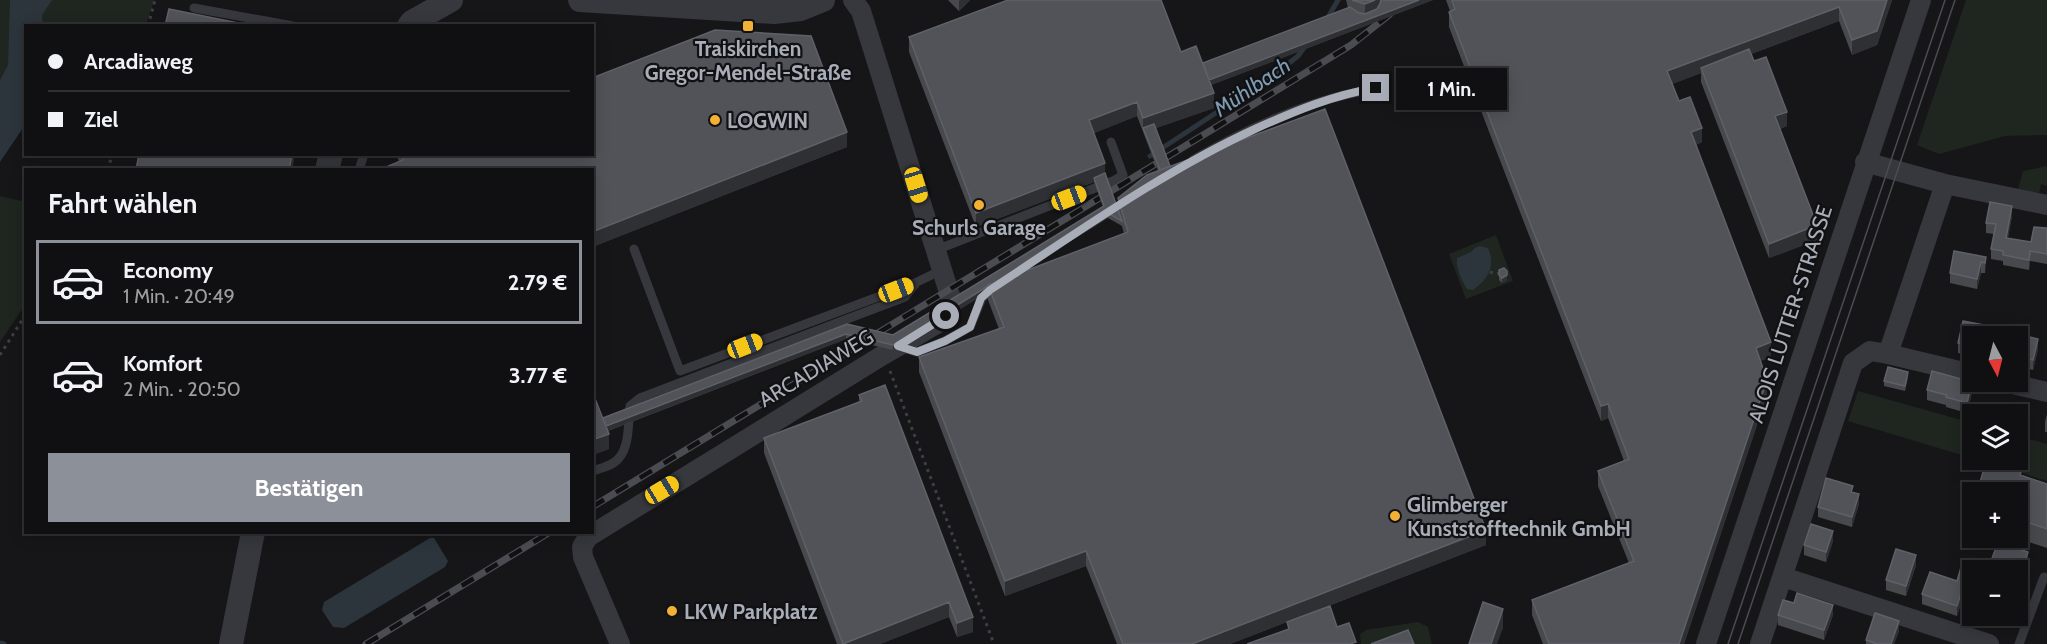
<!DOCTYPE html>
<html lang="de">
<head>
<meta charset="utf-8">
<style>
  body { margin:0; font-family:Cabin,sans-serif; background:#1e1e20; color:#f1f3f6; height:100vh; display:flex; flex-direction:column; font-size:22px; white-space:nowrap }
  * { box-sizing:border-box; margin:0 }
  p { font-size:20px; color:#9c9d9f }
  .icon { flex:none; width:33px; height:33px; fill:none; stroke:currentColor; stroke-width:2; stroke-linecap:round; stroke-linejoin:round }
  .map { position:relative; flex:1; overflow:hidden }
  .sheet { position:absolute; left:24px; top:168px; width:570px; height:366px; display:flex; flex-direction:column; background:#101012; border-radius:0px; box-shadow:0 3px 15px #0003,0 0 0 2px #303032 }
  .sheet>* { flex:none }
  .guide { position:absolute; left:24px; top:24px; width:570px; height:132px; border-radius:0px; box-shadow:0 3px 15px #0003,0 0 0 2px #303032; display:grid; align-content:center; height:132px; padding:0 24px; background:#101012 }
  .needle { width:39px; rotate:173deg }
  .buttons { position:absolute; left:1962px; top:326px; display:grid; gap:12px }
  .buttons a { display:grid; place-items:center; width:66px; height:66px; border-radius:0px; background:#101012; box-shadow:0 3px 15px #0003,0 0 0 2px #303032; font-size:30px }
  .end { position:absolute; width:27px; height:27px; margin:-14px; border:8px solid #a8adb8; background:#111; box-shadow:0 0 0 3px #111 }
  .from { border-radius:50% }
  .bubble { position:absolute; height:42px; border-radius:0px; background:#101012; box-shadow:0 3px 15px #0003,0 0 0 2px #303032; font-size:20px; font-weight:800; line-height:42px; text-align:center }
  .car { position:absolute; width:18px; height:36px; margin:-18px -9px; border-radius:8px; box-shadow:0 0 4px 2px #0007; background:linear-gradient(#f5c518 24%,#345 0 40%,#f5c518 0 76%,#345 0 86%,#f5c518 0) }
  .guide b { display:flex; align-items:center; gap:21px; height:57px; font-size:22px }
  .guide b+b { border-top:2px solid #303032 }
  .guide i { width:15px; height:15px; background:#f1f3f6 }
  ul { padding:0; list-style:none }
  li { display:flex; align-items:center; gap:18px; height:84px; margin:0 12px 9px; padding:0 12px; border:3px solid transparent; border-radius:0px }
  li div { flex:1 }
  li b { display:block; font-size:22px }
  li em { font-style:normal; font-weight:800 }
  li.current { border-color:#8c9099 }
  li>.icon { width:54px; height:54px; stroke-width:1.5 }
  h2 { padding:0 24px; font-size:27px; line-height:72px }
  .primary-button { display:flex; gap:12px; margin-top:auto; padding:12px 24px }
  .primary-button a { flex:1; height:69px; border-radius:0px; background:#8c9099; color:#fff; font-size:24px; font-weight:800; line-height:69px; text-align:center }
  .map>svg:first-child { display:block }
  .green { fill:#1e261f }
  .water { fill:#2c353c }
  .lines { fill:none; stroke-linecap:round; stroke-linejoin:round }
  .stream { stroke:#2c353c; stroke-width:5 }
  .path { stroke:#3d3f44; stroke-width:3; stroke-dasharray:3 4.5; stroke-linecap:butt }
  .service { stroke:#37383d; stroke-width:9 }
  .minor { stroke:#37383d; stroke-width:20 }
  .tertiary { stroke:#37383d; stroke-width:24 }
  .tram { stroke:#4a4c52; stroke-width:1.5 }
  .rail-casing { stroke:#4a4c52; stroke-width:7 }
  .rail { stroke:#111113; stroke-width:4.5; stroke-dasharray:14; stroke-linecap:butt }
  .wall { fill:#47494d; fill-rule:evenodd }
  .shaded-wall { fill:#2f3033 }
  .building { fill:#525359; stroke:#5f6168; stroke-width:1.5 }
  .route { stroke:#a8adb8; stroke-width:8 }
  .poi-dot { fill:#f2b134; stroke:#111113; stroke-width:2 }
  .labels { text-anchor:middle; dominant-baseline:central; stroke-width:4.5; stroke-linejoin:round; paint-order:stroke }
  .poi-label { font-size:21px; font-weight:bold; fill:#a8adb8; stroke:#111113; text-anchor:start }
  .street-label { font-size:21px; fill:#a8adb8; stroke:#111113 }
  .water-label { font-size:22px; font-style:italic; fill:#7f9bb3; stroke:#111113 }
</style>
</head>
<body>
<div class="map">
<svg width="2047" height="644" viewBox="0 0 2047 644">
  <rect width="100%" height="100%" fill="#161618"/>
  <path class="green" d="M 0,0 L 154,0 L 146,25 L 26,26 L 25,127 L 0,121 Z
    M 1966,0 L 2047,0 L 2047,135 L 2005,136 L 1939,154 L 1917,145 Z
    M 2047,166 L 2047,186 L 2041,184 L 2039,194 L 2018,189 L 2023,171 Z
    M 0,196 L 26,202 L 25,305 L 0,342 Z
    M 1496,235 L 1513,281 L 1466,299 L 1449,254 Z
    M 1858,391 L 1972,423 L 1972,458 L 1848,421 Z
    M 2018,436 L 2047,444 L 2047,481 L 1975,459 L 2018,459 Z
    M 1418,622 L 1428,627 L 1432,644 L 1361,644 L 1360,634 L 1366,630 Z"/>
  <path class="water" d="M 10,0 L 52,0 L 42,15 L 43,25 L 26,26 L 25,125 L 0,162 L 0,80 L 8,65 Z
    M 1480,246 L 1488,248 C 1496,267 1488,279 1473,290 L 1467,289 C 1461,279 1456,269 1457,258 L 1471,252 L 1475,248 Z
    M 430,538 L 434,538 L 448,561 L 445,567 L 344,628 L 333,627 L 322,610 L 324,602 Z"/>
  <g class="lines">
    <path class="stream" d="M 1327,19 L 1338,0
      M 1150,156 L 1274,75 L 1298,56 L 1306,45
      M 0,643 L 4,644"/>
    <path class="path" d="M 148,26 L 155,0
      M 108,170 L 112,154
      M 1490,272 L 1496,274 L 1503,272 L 1510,274
      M 0,355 L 26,314
      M 890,371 L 994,644"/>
    <path class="service" d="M 194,8 L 293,26
      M 1193,160 C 1246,129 1315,97 1376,89
      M 359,170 L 364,154
      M 634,249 L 680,371 L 915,283
      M 936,250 L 1113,181 L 1123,175 L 1111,142
      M 900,347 L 917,352 L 945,341 L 970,327 L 982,298 L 997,285
      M 592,471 C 601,468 613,466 619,458 C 630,446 628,421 630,406 L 640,398 L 905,297 L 917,282 L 942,270
      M 2019,644 L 2044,577"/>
    <path class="minor" d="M 1865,162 L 1945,184 L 2047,205
      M 1888,354 L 1972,374
      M 2000,381 L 2047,392
      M 1783,577 L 1989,644
      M 620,644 L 583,557 L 582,547 L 588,537 L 883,355 L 940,322 L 951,309 L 952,302 L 861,11 L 853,0
      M 1706,644 L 1921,0
      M 1760,644 L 1853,363 L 1870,351 L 1888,354 L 1945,184"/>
    <path class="tertiary" d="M 580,0 L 774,12 L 801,9 L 823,0
      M 409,26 L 412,22 L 451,0
      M 327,170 L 331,154
      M 231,644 L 253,532"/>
    <path class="tram" d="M 1728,644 L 1945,0
      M 1738,644 L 1955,0"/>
    <g class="rail-casing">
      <path id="rail" d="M 592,507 L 1351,45 L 1389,15 L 1402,0
        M 366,644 L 550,532"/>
    </g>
    <use href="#rail" class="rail"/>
  </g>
  <path class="wall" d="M 948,0 L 970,0 L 959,11 Z
    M 1346,0 L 1433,0 L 1211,85 L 1214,108 L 1156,128 L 1170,166 L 1486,545 L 1230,644 L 1117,644 L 1086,566 L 1005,596 L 919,372 L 919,357 L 999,329 L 988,300 L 988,292 L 893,350 L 846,339 L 608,431 L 609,449 L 592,455 L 592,391 L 603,418 L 847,324 L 893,335 L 1103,207 L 1094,182 L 976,227 L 909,52 L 909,37 L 1181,52 L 1203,63 L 1348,8 ZM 1137,116 L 1158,171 L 1118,198 L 1118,210 L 1105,173 L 1094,133 ZM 1108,218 L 1122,226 L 1124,234 L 1015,275 Z
    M 1446,0 L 1892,0 L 1877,45 L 1852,55 L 1839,21 L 1751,54 L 1754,61 L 1787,126 L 1780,129 L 1817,240 L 1769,258 L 1701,82 L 1701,73 L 1672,84 L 1679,101 L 1702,142 L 1696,145 L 1771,357 L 1760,361 L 1767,395 L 1684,644 L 1543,644 L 1532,615 L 1532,600 L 1629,563 L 1598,486 L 1598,471 L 1624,461 L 1608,418 L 1601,421 L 1496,150 L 1449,27 L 1449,12 L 1450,11 Z
    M 847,147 L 592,247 L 592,170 L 399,162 L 397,154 L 592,154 Z
    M 2012,216 L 2008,238 L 2031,242 L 2047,228 L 2047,264 L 2030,261 L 2029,270 L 2003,265 L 2003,261 L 1991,259 L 1991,249 L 1994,234 L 1986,233 L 1986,223 Z
    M 1986,257 L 1985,273 L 1981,273 L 1977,289 L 1950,283 L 1950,273 Z
    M 1499,270 L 1507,271 L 1507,280 L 1502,283 L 1499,280 Z
    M 1963,321 L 1995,327 L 1995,336 L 1972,336 L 1972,356 L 1958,353 L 1958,343 Z
    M 2018,336 L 2038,349 L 2033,370 L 2018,366 Z
    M 1908,377 L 1905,391 L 1884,386 L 1884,381 Z
    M 1927,390 L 1972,392 L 1967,413 L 1946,407 L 1946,405 L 1927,400 Z
    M 859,395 L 973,632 L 957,637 L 949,617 L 880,644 L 837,644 L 764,453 L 764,438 L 859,402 Z
    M 2047,414 L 2047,432 L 2045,432 L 2045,422 Z
    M 2022,475 L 2047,484 L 2047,548 L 2014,537 L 2018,537 L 2018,492 Z
    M 1853,493 L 1859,504 L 1852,527 L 1818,517 L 1818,507 Z
    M 1833,541 L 1826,562 L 1804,555 L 1804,545 Z
    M 2028,562 L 2021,584 L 2018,583 L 2018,570 L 1990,570 L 1990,564 Z
    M 1916,565 L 1906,596 L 1886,590 L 1886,580 Z
    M 1972,570 L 1972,600 L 1963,597 L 1957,616 L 1922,604 L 1922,594 L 1957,581 Z
    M 1794,603 L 1833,615 L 1824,640 L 1778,625 L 1778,615 Z
    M 1899,631 L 1894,644 L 1866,644 L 1866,640 Z"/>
  <path class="shaded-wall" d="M 960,0 L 970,0 L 959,11 L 959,1 Z
    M 1375,0 L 1382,0 L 1377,14 L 1365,19 L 1365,4 Z
    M 1419,0 L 1433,0 L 1206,87 L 1206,81 Z
    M 1887,0 L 1892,0 L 1877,45 L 1852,55 L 1852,40 Z
    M 1839,7 L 1839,21 L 1703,72 L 1701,68 L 1701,73 L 1667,86 L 1667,71 Z
    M 1214,93 L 1214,108 L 1145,132 L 1143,128 L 1143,133 L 1143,118 Z
    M 1137,102 L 1137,116 L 1089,135 L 1089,120 Z
    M 1787,112 L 1787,126 L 1775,131 L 1775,116 Z
    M 1702,128 L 1702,142 L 1691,147 L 1691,132 Z
    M 847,132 L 847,147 L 592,247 L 592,232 Z
    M 292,154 L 295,154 L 292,170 L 289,170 Z
    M 1105,163 L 1105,178 L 1094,178 L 1094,182 L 976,227 L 976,213 Z
    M 2012,206 L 2012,216 L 2006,248 L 2006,238 Z
    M 1108,213 L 1108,218 L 990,291 L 988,286 Z
    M 1817,225 L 1817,240 L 1769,258 L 1769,244 Z
    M 2030,251 L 2030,261 L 2029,270 L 2029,260 Z
    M 1981,262 L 1981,273 L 1977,289 L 1977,279 Z
    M 1507,275 L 1507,280 L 1502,283 L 1502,278 Z
    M 988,287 L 988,292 L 893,350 L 893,345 Z
    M 846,334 L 846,339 L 602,433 L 602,428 Z
    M 2038,339 L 2038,349 L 2033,370 L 2033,360 Z
    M 1771,342 L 1771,357 L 1756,363 L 1756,348 Z
    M 1767,380 L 1767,395 L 1684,644 L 1679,644 Z
    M 1972,382 L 1972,392 L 1967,413 L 1967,403 Z
    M 1608,404 L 1608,418 L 1601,421 L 1601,406 Z
    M 609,434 L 609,449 L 592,455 L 592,440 Z
    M 1859,494 L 1859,504 L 1852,527 L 1852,517 Z
    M 1486,530 L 1486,545 L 1230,644 L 1192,644 Z
    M 1833,531 L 1833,541 L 1826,562 L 1826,552 Z
    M 1086,551 L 1086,566 L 1005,596 L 1005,581 Z
    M 2028,552 L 2028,562 L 2021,584 L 2021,574 Z
    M 1916,555 L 1916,565 L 1906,596 L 1906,586 Z
    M 1963,587 L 1963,597 L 1957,616 L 1957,606 Z
    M 949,602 L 949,617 L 880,644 L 843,644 Z
    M 1833,605 L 1833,615 L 1824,640 L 1824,630 Z
    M 1503,609 L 1503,628 L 1497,644 L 1491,644 Z
    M 973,617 L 973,632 L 957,637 L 957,623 Z
    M 1899,621 L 1899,631 L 1894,644 L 1891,644 Z"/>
  <path class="building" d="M 1008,0 L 1161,0 L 1181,52 L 1196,46 L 1214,93 L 1143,118 L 1137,102 L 1089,120 L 1105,163 L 976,213 L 909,37 Z
    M 1352,0 L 1375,0 L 1365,4 Z
    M 1381,0 L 1419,0 L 1209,80 L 1203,63 L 1350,7 L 1359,13 L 1365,14 L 1377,9 L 1380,4 Z
    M 1452,0 L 1887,0 L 1877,31 L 1852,40 L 1839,7 L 1667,71 L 1679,101 L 1690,97 L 1702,128 L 1691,132 L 1771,342 L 1756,348 L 1767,380 L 1679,644 L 1549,644 L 1532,600 L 1634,561 L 1598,471 L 1629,459 L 1608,404 L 1601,406 L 1496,135 L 1449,12 L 1455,9 Z
    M 169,9 L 253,26 L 165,26 Z
    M 715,30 L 811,36 L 847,132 L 592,232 L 592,170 L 379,170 L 403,160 L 402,154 L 592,154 L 592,78 Z
    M 1749,49 L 1754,61 L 1766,57 L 1787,112 L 1775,116 L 1817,225 L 1769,244 L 1701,68 Z
    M 1325,109 L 1486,530 L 1192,644 L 1123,644 L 1086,551 L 1005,581 L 919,357 L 1004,327 L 988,285 L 1128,232 L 1118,198 L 1147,175 Z
    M 1154,124 L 1170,166 L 1160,170 L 1143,128 Z
    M 139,154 L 292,154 L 289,170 L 136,170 Z
    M 1105,173 L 1122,221 L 1108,213 L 994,283 L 988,285 L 988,286 L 893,345 L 846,334 L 606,426 L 603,418 L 847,324 L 893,335 L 1104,206 L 1094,178 Z
    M 1990,202 L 2012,206 L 2006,238 L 2031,242 L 2034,227 L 2047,228 L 2047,254 L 2030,251 L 2029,260 L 2003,255 L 2003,251 L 1991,249 L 1996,224 L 1986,223 Z
    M 1954,251 L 1986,257 L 1985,263 L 1981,262 L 1977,279 L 1950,273 Z
    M 1504,268 L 1507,271 L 1507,275 L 1502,278 L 1499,275 L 1499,270 Z
    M 1963,321 L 1995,327 L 1993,336 L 1972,336 L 1972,346 L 1958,343 Z
    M 2013,333 L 2038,339 L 2033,360 L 2018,356 L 2018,336 L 2013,336 Z
    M 1888,367 L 1908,372 L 1905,386 L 1884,381 Z
    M 1932,371 L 1972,382 L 1967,403 L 1946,397 L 1947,395 L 1927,390 Z
    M 885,385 L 973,617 L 957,623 L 949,602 L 843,644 L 764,438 L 862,401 L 859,395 Z
    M 592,391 L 609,434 L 592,440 Z
    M 1987,459 L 1991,459 L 2022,468 L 2020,475 L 2047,484 L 2047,529 L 2018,519 L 2018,492 L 1977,492 Z
    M 1826,478 L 1853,486 L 1851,492 L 1859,494 L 1852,517 L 1818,507 Z
    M 1811,524 L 1833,531 L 1826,552 L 1804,545 Z
    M 1998,542 L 2028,552 L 2021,574 L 2018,573 L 2018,570 L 2010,570 L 1990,564 Z
    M 1896,549 L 1916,555 L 1906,586 L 1886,580 Z
    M 1962,564 L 1982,570 L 1972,570 L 1972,590 L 1963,587 L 1957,606 L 1922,594 L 1930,572 L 1957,581 Z
    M 1797,593 L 1833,605 L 1824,630 L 1778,615 L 1783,600 L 1794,603 Z
    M 1483,602 L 1503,609 L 1491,644 L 1469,644 Z
    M 1330,606 L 1337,627 L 1349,623 L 1356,642 L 1350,644 L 1247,644 L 1289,629 L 1287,622 Z
    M 1875,613 L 1899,621 L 1891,644 L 1877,644 L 1866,640 Z
    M 1408,630 L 1414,644 L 1371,644 Z"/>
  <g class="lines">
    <path class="route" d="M 946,316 L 898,346 L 917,352 L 945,341 L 970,327 L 981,298 L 990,290 C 1077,233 1162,172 1255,129 C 1295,111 1333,95 1376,88"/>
  </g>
  <g class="poi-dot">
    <rect x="742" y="20" width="12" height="12" rx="3"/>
    <circle cx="715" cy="120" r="6"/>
    <circle cx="979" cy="205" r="6"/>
    <circle cx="1395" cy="516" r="6"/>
    <circle cx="672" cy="611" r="6"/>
  </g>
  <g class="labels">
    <g class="poi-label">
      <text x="748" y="48" text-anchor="middle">Traiskirchen<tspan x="748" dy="24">Gregor-Mendel-Straße</tspan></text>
      <text x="727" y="120">LOGWIN</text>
      <text x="979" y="227" text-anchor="middle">Schurls Garage</text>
      <text x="1407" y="504">Glimberger<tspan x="1407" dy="24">Kunststofftechnik GmbH</tspan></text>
      <text x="684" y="611">LKW Parkplatz</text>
    </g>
    <g class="street-label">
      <text transform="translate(1790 314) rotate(-72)">ALOIS LUTTER-STRASSE</text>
      <text transform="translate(816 368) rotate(-31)">ARCADIAWEG</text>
    </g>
    <g class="water-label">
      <text transform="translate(1252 87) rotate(-34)">Mühlbach</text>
    </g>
  </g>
</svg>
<div class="buttons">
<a><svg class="needle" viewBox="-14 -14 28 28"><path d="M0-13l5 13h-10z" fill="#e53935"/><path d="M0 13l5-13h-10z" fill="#9c9d9f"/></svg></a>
<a><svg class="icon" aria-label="layers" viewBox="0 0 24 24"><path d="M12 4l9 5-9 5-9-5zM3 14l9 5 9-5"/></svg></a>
<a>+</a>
<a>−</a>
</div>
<i class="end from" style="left:946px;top:316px"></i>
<i class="end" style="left:1376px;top:88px"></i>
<div class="bubble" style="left:1396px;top:68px;width:111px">1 Min.</div>
<i class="car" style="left:916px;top:185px;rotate:163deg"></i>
<i class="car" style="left:1069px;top:198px;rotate:69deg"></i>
<i class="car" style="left:896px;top:290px;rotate:69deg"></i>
<i class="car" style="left:745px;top:346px;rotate:69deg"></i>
<i class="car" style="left:662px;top:490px;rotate:59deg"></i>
<div class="guide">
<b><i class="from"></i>Arcadiaweg</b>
<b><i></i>Ziel</b>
</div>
<section class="sheet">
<h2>Fahrt wählen</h2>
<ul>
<li class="current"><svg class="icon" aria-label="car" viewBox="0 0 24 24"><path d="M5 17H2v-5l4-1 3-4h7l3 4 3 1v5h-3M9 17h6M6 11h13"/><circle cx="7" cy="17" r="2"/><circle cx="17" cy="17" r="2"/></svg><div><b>Economy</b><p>1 Min. · 20:49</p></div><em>2.79 €</em></li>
<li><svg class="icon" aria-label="car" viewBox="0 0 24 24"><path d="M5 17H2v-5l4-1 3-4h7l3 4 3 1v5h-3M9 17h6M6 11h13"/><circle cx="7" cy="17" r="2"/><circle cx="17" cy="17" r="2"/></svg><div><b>Komfort</b><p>2 Min. · 20:50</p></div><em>3.77 €</em></li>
</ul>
<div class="primary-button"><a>Bestätigen</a></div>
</section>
</div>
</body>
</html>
